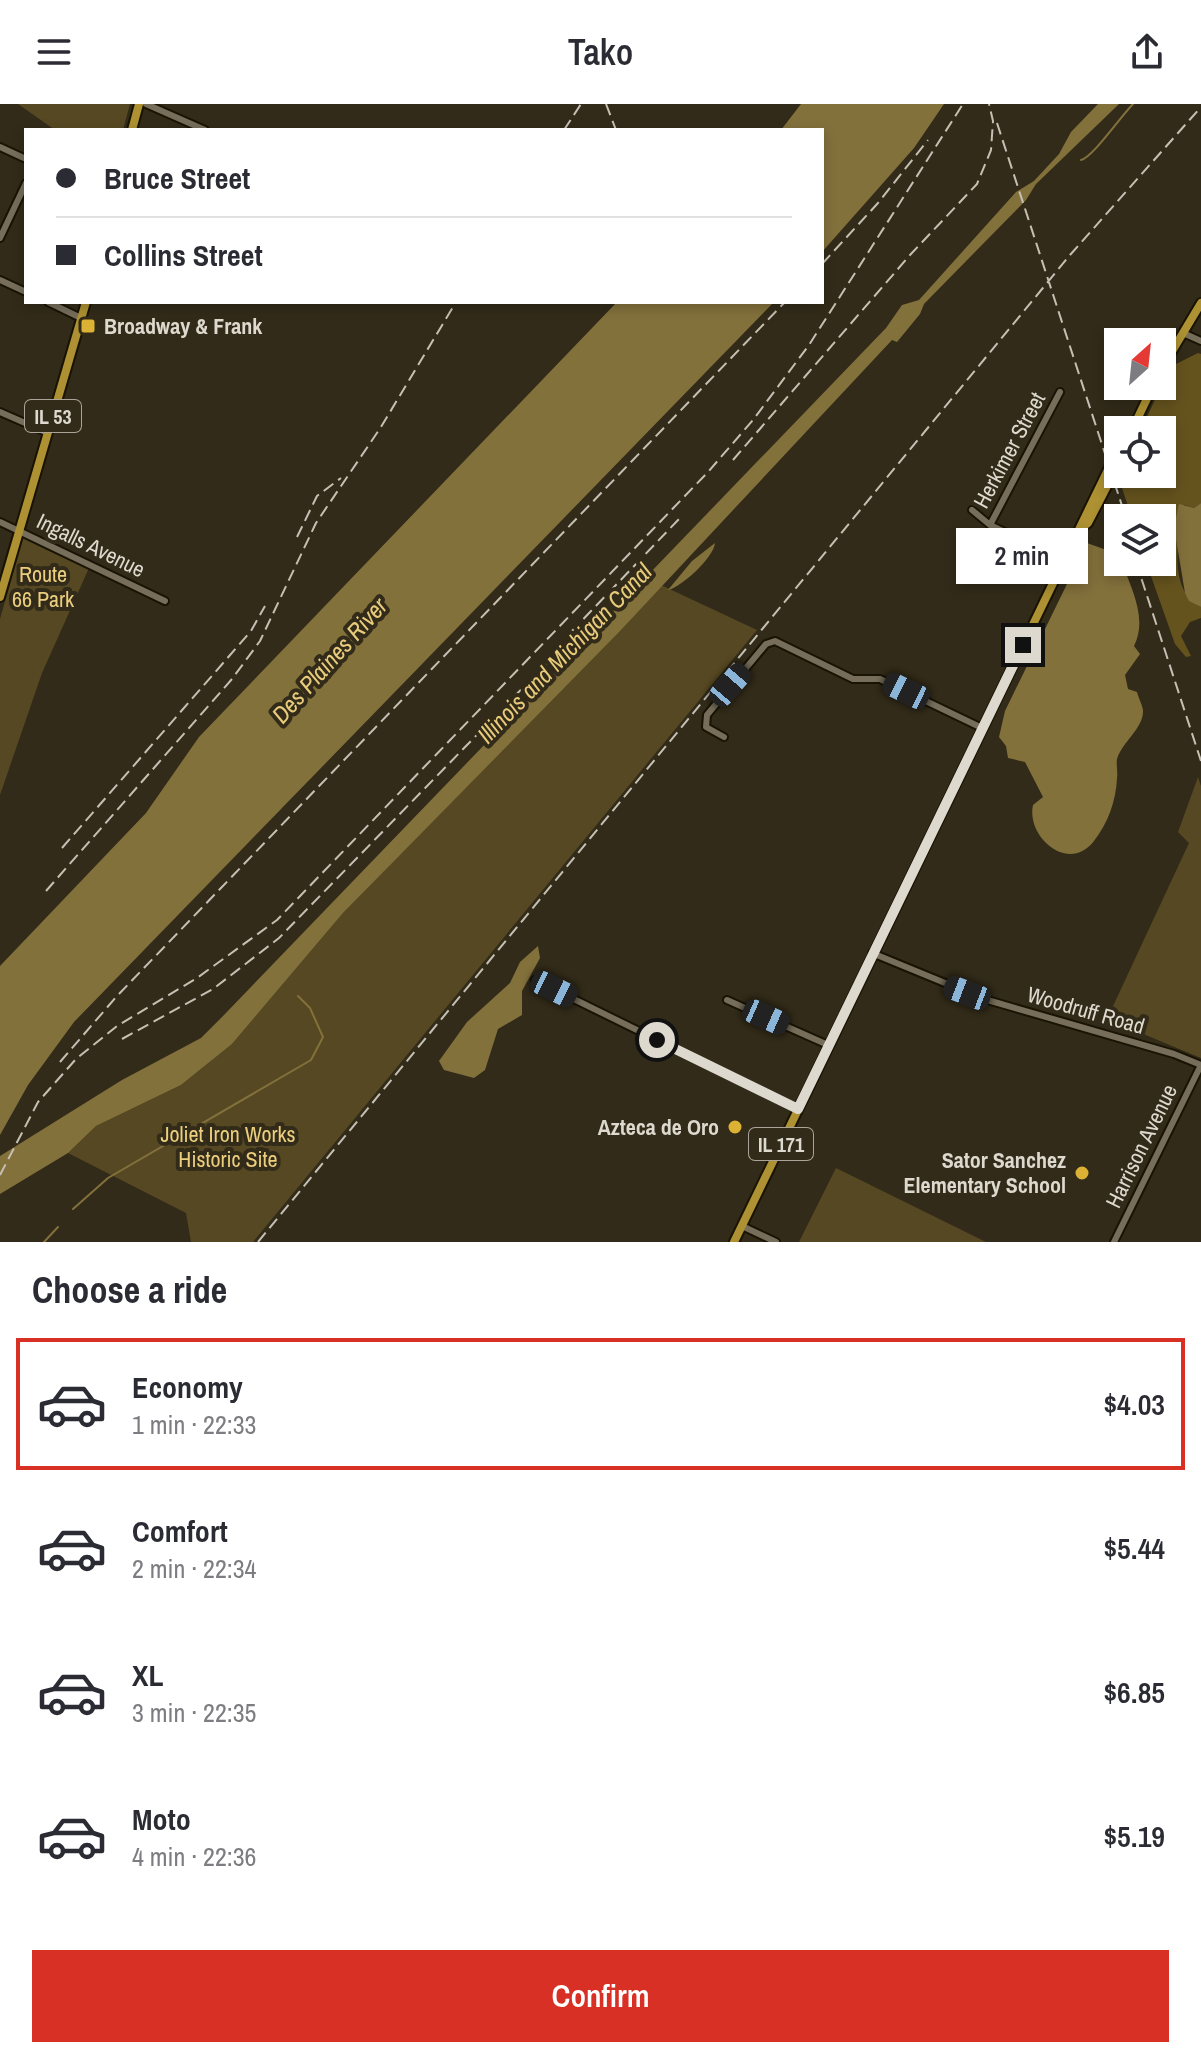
<!DOCTYPE html>
<html lang="en">
<head>
<meta charset="utf-8">
<style>
  body { margin:0; font-family:"Archivo Narrow",sans-serif; background:#f7f7f7; color:#2b2b33; height:100vh; display:flex; flex-direction:column; font-size:30px; white-space:nowrap }
  * { box-sizing:border-box; margin:0 }
  p { font-size:26px; color:#7c7c81 }
  .icon { flex:none; width:44px; height:44px; fill:none; stroke:currentColor; stroke-width:2; stroke-linecap:round; stroke-linejoin:round }
  .map { position:relative; height:1138px; overflow:hidden }
  .panel { display:flex; flex-direction:column; background:#fff; flex:1 }
  .panel>* { flex:none }
  .hud { position:absolute; left:24px; top:24px; width:800px; height:176px; border-radius:0px; box-shadow:0 4px 12px #0003; display:grid; align-content:center; height:176px; padding:0 32px; background:#fff }
  .needle { width:52px; rotate:27deg }
  .buttons { position:absolute; left:1104px; top:224px; display:grid; gap:16px }
  .buttons a { display:grid; place-items:center; width:72px; height:72px; border-radius:0px; background:#fff; box-shadow:0 4px 12px #0003; font-size:40px }
  .end { position:absolute; width:36px; height:36px; margin:-18px; border:10px solid #ded9ce; background:#111; box-shadow:0 0 0 4px #111 }
  .from { border-radius:50% }
  .bubble { position:absolute; height:56px; border-radius:0px; background:#fff; box-shadow:0 4px 12px #0003; font-size:26px; font-weight:600; line-height:56px; text-align:center }
  .car { position:absolute; width:24px; height:48px; margin:-24px -12px; border-radius:10px; box-shadow:0 0 6px 2px #0007; background:linear-gradient(#222 24%,#8ab4d8 0 40%,#222 0 76%,#8ab4d8 0 86%,#222 0) }
  .hud b { display:flex; align-items:center; gap:28px; height:76px; font-size:30px }
  .hud b+b { border-top:2px solid #e1e1e2 }
  .hud i { width:20px; height:20px; background:#2b2b33 }
  ul { padding:0; list-style:none }
  li { display:flex; align-items:center; gap:24px; height:132px; margin:0 16px 12px; padding:0 16px; border:4px solid transparent; border-radius:0px }
  li div { flex:1 }
  li b { display:block; font-size:30px }
  li em { font-style:normal; font-weight:600 }
  li.current { border-color:#d93025 }
  li>.icon { width:72px; height:72px; stroke-width:1.5 }
  h2 { padding:0 32px; font-size:36px; line-height:96px }
  .cta { display:flex; gap:16px; margin-top:auto; padding:16px 32px }
  .cta a { flex:1; height:92px; border-radius:0px; background:#d93025; color:#fff; font-size:32px; font-weight:600; line-height:92px; text-align:center }
  header { display:flex; justify-content:space-between; align-items:center; height:104px; padding:0 32px; background:#fff; font-size:36px; font-weight:600 }
  .map>svg:first-child { display:block }
  .green { fill:#564822 }
  .forest { fill:#65531e }
  .water { fill:#83713c }
  .lines { fill:none; stroke-linecap:round; stroke-linejoin:round }
  .stream { stroke:#83713c; stroke-width:2 }
  .minor-casing { stroke:#191303; stroke-width:10 }
  .major-casing { stroke:#191303; stroke-width:12 }
  .minor { stroke:#766e5a; stroke-width:6 }
  .major { stroke:#ad9132; stroke-width:8 }
  .rail { stroke:#c6c0b4; stroke-width:2; stroke-dasharray:12 6; stroke-linecap:butt }
  .route { stroke:#ded9ce; stroke-width:10 }
  .poi-dot { fill:#dbb233; stroke:#322b19; stroke-width:3 }
  .labels { text-anchor:middle; dominant-baseline:central; stroke-width:8; stroke-linejoin:round; paint-order:stroke }
  .shield { fill:#322b19; stroke:#aaa598; stroke-width:2 }
  .shield-label { font-size:20px; font-weight:bold; fill:#ded9ce }
  .poi-label { font-size:22px; font-weight:bold; fill:#ded9ce; stroke:#322b19; text-anchor:end }
  .street-label { font-size:22px; fill:#ded9ce; stroke:#322b19 }
  .park-label { font-size:22px; fill:#ebce7e; stroke:#322b19 }
  .water-label { font-size:24px; font-style:italic; fill:#e8cb7b; stroke:#322b19 }
</style>
</head>
<body>
<header><svg class="icon" aria-label="menu" viewBox="0 0 24 24"><path d="M4 6h16M4 12h16M4 18h16"/></svg>Tako<svg class="icon" aria-label="share" viewBox="0 0 24 24"><path d="M12 15V3M7 8l5-5 5 5M5 13v7h14v-7"/></svg></header>
<div class="map">
<svg width="1201" height="1138" viewBox="0 0 1201 1138">
  <rect width="100%" height="100%" fill="#322b19"/>
  <path class="green" d="M 18,0 L 130,0 L 123,26 L 55,26 Z
    M 23,434 L 89,464 L 42,569 L 0,691 L 0,515 Z
    M 661,481 L 757,526 L 253,1138 L 191,1138 L 186,1109 L 68,1049 L 96,1022 L 181,981 L 232,940 L 343,809 Z
    M 1198,673 L 1201,682 L 1201,954 L 1107,915 L 1189,739 L 1178,728 Z
    M 836,1064 L 986,1138 L 799,1138 Z"/>
  <path class="forest" d="M 1198,249 L 1201,250 L 1201,399 L 1194,404 L 1184,401 C 1179,430 1166,486 1201,503 L 1201,514 L 1190,518 L 1181,532 L 1191,552 L 1186,553 L 1175,540 L 1146,458 L 1162,458 L 1162,414 L 1132,414 L 1119,375 L 1121,370 L 1162,370 L 1162,326 L 1141,326 L 1170,263 Z"/>
  <path class="water" d="M 801,0 L 944,0 L 914,44 L 822,148 L 822,26 L 781,26 Z
    M 1098,0 L 1119,0 L 1036,80 L 1026,96 L 924,200 L 920,210 L 897,238 L 892,236 L 620,527 L 343,809 L 232,940 L 181,981 L 96,1022 L 68,1049 L 0,1090 L 0,1052 L 122,976 L 201,934 L 223,912 L 886,224 L 902,201 L 919,196 L 1016,88 L 1034,77 L 1059,50 L 1071,28 Z
    M 617,198 L 774,198 L 74,918 L 28,981 L 0,1031 L 0,862 L 146,709 L 199,633 Z
    M 1201,399 L 1201,503 L 1189,497 L 1185,489 L 1174,423 L 1179,400 L 1194,404 Z
    M 715,439 C 714,453 682,483 668,486 L 692,457 Z
    M 1087,439 L 1112,448 L 1118,446 L 1118,458 L 1122,458 C 1131,485 1148,514 1134,542 L 1140,550 L 1125,571 L 1128,585 L 1137,588 C 1138,593 1142,600 1143,606 C 1144,624 1122,638 1117,655 C 1116,661 1118,668 1117,674 C 1116,697 1108,719 1094,737 C 1069,770 1026,733 1033,701 L 1043,693 L 1025,658 L 1008,654 L 1006,642 L 999,633 L 1005,607 Z
    M 538,842 L 540,854 L 522,887 L 522,911 L 498,925 L 485,966 L 474,974 L 444,966 L 439,957 L 467,918 L 510,879 L 520,858 Z"/>
  <g class="lines">
    <path class="stream" d="M 1081,56 C 1093,53 1121,12 1133,0
      M 73,1105 L 108,1074 L 311,956 L 323,933 L 310,904 L 298,892
      M 44,1138 L 58,1123"/>
    <g class="minor-casing">
      <path id="minor" d="M 146,0 L 205,26
        M 0,43 L 26,55
        M 0,134 L 26,79
        M 0,176 L 26,188
        M 48,198 L 81,214
        M 1183,229 L 1201,237
        M 0,308 L 48,329
        M 972,406 L 990,421 L 1065,457
        M 0,418 L 165,497
        M 990,421 L 1060,288
        M 724,633 L 706,623 L 707,611 L 766,540 L 775,537 L 853,575 L 880,575 L 982,624
        M 872,849 L 984,895 L 1174,950 L 1201,961
        M 535,876 L 798,1005
        M 727,896 L 828,941
        M 742,1122 L 776,1138
        M 1114,1138 L 1201,961"/>
    </g>
    <g class="major-casing">
      <path id="major" d="M 132,26 L 139,0
        M 1162,264 L 1201,199
        M 1132,326 L 1153,282
        M 1081,424 L 1088,419 L 1118,361
        M 0,493 L 86,198
        M 734,1138 L 1118,345"/>
    </g>
    <use href="#minor" class="minor"/>
    <use href="#major" class="major"/>
    <path class="rail" d="M 606,0 L 616,26
      M 997,19 L 1126,414
      M 564,26 L 581,0
      M 822,160 L 878,99 L 928,36
      M 733,356 L 910,151 L 977,80 L 991,46 L 993,17 L 989,0
      M 297,433 L 317,392 L 341,374
      M 1136,458 L 1201,657
      M 571,528 L 679,415
      M 62,744 L 251,527 L 265,502
      M 46,787 L 232,575 L 260,537 L 316,419 L 381,323 L 456,198
      M 122,935 L 213,885 L 279,834 L 582,523
      M 60,958 L 117,892 L 785,198
      M 0,1071 L 38,998 L 76,955 L 117,922 L 197,874 L 277,816 L 708,368 L 753,316 L 809,241 L 963,0
      M 258,1138 L 1070,151 L 1201,3"/>
  </g>
  <g class="lines">
    <path class="route" d="M 657,936 L 798,1005 L 1023,541"/>
  </g>
  <g class="poi-dot">
    <rect x="80" y="214" width="16" height="16" rx="4"/>
    <circle cx="735" cy="1023" r="8"/>
    <circle cx="1082" cy="1069" r="8"/>
  </g>
  <g class="labels">
    <g class="shield">
      <rect x="25" y="296" width="56" height="32" rx="6"/>
      <rect x="749" y="1024" width="64" height="32" rx="6"/>
    </g>
    <g class="shield-label">
      <text x="53" y="312">IL 53</text>
      <text x="781" y="1040">IL 171</text>
    </g>
    <g class="poi-label">
      <text x="104" y="222" text-anchor="start">Broadway &amp; Frank</text>
      <text x="719" y="1023">Azteca de Oro</text>
      <text x="1066" y="1056">Sator Sanchez<tspan x="1066" dy="25">Elementary School</tspan></text>
    </g>
    <g class="street-label">
      <text transform="translate(1009 346) rotate(-62)">Herkimer Street</text>
      <text transform="translate(91 441) rotate(26)">Ingalls Avenue</text>
      <text transform="translate(1086 906) rotate(16)">Woodruff Road</text>
      <text transform="translate(1141 1042) rotate(-64)">Harrison Avenue</text>
    </g>
    <g class="park-label">
      <text x="43" y="470">Route<tspan x="43" dy="25">66 Park</tspan></text>
      <text x="228" y="1030">Joliet Iron Works<tspan x="228" dy="25">Historic Site</tspan></text>
    </g>
    <g class="water-label">
      <text transform="translate(564 549) rotate(-46)">Illinois and Michigan Canal</text>
      <text transform="translate(329 556) rotate(-48)">Des Plaines River</text>
    </g>
  </g>
</svg>
<div class="buttons">
<a><svg class="needle" viewBox="-14 -14 28 28"><path d="M0-13l5 13h-10z" fill="#e53935"/><path d="M0 13l5-13h-10z" fill="#7c7c81"/></svg></a>
<a><svg class="icon" aria-label="locate" viewBox="0 0 24 24"><circle cx="12" cy="12" r="6"/><path d="M12 2v4M12 18v4M2 12h4M18 12h4"/></svg></a>
<a><svg class="icon" aria-label="layers" viewBox="0 0 24 24"><path d="M12 4l9 5-9 5-9-5zM3 14l9 5 9-5"/></svg></a>
</div>
<i class="end from" style="left:657px;top:936px"></i>
<i class="end" style="left:1023px;top:541px"></i>
<div class="bubble" style="left:956px;top:424px;width:132px">2 min</div>
<i class="car" style="left:730px;top:581px;rotate:41deg"></i>
<i class="car" style="left:906px;top:587px;rotate:296deg"></i>
<i class="car" style="left:554px;top:885px;rotate:116deg"></i>
<i class="car" style="left:967px;top:889px;rotate:291deg"></i>
<i class="car" style="left:766px;top:913px;rotate:114deg"></i>
<div class="hud">
<b><i class="from"></i>Bruce Street</b>
<b><i></i>Collins Street</b>
</div>
</div>
<section class="panel">
<h2>Choose a ride</h2>
<ul>
<li class="current"><svg class="icon" aria-label="car" viewBox="0 0 24 24"><path d="M5 17H2v-5l4-1 3-4h7l3 4 3 1v5h-3M9 17h6M6 11h13"/><circle cx="7" cy="17" r="2"/><circle cx="17" cy="17" r="2"/></svg><div><b>Economy</b><p>1 min · 22:33</p></div><em>$4.03</em></li>
<li><svg class="icon" aria-label="car" viewBox="0 0 24 24"><path d="M5 17H2v-5l4-1 3-4h7l3 4 3 1v5h-3M9 17h6M6 11h13"/><circle cx="7" cy="17" r="2"/><circle cx="17" cy="17" r="2"/></svg><div><b>Comfort</b><p>2 min · 22:34</p></div><em>$5.44</em></li>
<li><svg class="icon" aria-label="car" viewBox="0 0 24 24"><path d="M5 17H2v-5l4-1 3-4h7l3 4 3 1v5h-3M9 17h6M6 11h13"/><circle cx="7" cy="17" r="2"/><circle cx="17" cy="17" r="2"/></svg><div><b>XL</b><p>3 min · 22:35</p></div><em>$6.85</em></li>
<li><svg class="icon" aria-label="car" viewBox="0 0 24 24"><path d="M5 17H2v-5l4-1 3-4h7l3 4 3 1v5h-3M9 17h6M6 11h13"/><circle cx="7" cy="17" r="2"/><circle cx="17" cy="17" r="2"/></svg><div><b>Moto</b><p>4 min · 22:36</p></div><em>$5.19</em></li>
</ul>
<div class="cta"><a>Confirm</a></div>
</section>
</body>
</html>
